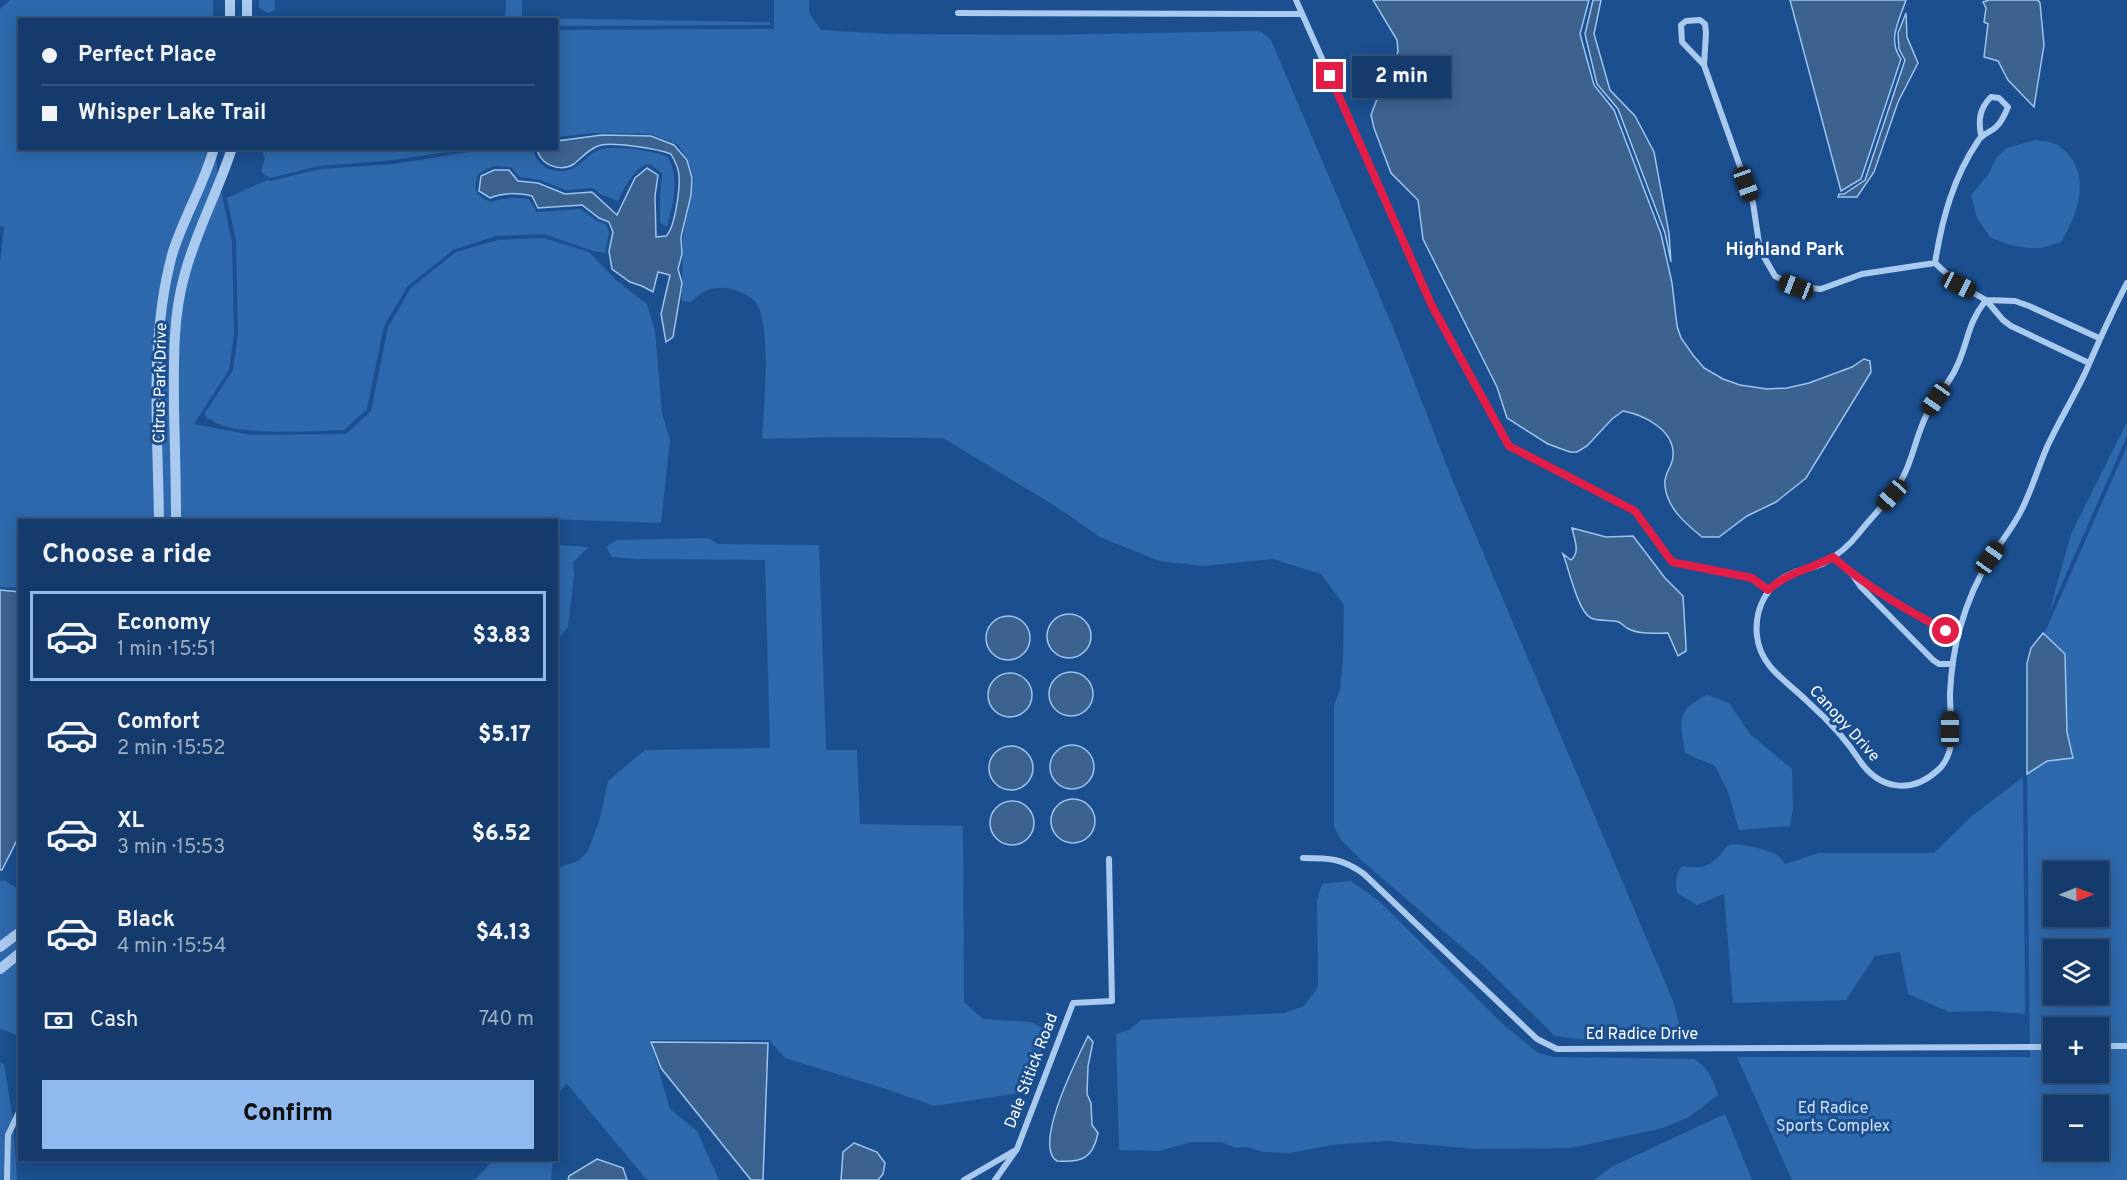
<!DOCTYPE html>
<html lang="en">
<head>
<meta charset="utf-8">
<style>
  body { margin:0; font-family:Overpass,sans-serif; background:#214673; color:#f1f3f6; height:100vh; display:flex; flex-direction:column; font-size:22px; white-space:nowrap }
  * { box-sizing:border-box; margin:0 }
  p { font-size:20px; color:#9dadc1 }
  .icon { flex:none; width:33px; height:33px; fill:none; stroke:currentColor; stroke-width:2; stroke-linecap:round; stroke-linejoin:round }
  .map { position:relative; flex:1; overflow:hidden }
  .details { position:absolute; left:18px; top:519px; width:540px; height:642px; display:flex; flex-direction:column; background:#143b6b; border-radius:0px; box-shadow:0 3px 15px #0003,0 0 0 2px #33557e }
  .details>* { flex:none }
  .banner { position:absolute; left:18px; top:18px; width:540px; height:132px; border-radius:0px; box-shadow:0 3px 15px #0003,0 0 0 2px #33557e; display:grid; align-content:center; height:132px; padding:0 24px; background:#143b6b }
  .needle { width:39px; rotate:89deg }
  .buttons { position:absolute; left:2043px; top:861px; display:grid; gap:12px }
  .buttons a { display:grid; place-items:center; width:66px; height:66px; border-radius:0px; background:#143b6b; box-shadow:0 3px 15px #0003,0 0 0 2px #33557e; font-size:30px }
  .end { position:absolute; width:27px; height:27px; margin:-14px; border:8px solid #e11d48; background:#fff; box-shadow:0 0 0 3px #fff }
  .from { border-radius:50% }
  .bubble { position:absolute; height:42px; border-radius:0px; background:#143b6b; box-shadow:0 3px 15px #0003,0 0 0 2px #33557e; font-size:20px; font-weight:800; line-height:42px; text-align:center }
  .car { position:absolute; width:18px; height:36px; margin:-18px -9px; border-radius:8px; box-shadow:0 0 4px 2px #0007; background:linear-gradient(#222 24%,#8ab4d8 0 40%,#222 0 76%,#8ab4d8 0 86%,#222 0) }
  .banner b { display:flex; align-items:center; gap:21px; height:57px; font-size:22px }
  .banner b+b { border-top:2px solid #33557e }
  .banner i { width:15px; height:15px; background:#f1f3f6 }
  ul { padding:0; list-style:none }
  li { display:flex; align-items:center; gap:18px; height:90px; margin:0 12px 9px; padding:0 12px; border:3px solid transparent; border-radius:0px }
  li div { flex:1 }
  li b { display:block; font-size:22px }
  li em { font-style:normal; font-weight:800 }
  li.on { border-color:#90b9f0 }
  li>.icon { width:54px; height:54px; stroke-width:1.5 }
  h2 { padding:0 24px; font-size:27px; line-height:72px }
  .pay { display:flex; align-items:center; gap:15px; height:66px; padding:0 24px; font-size:22px }
  .pay p { margin-inline-start:auto }
  .cta { display:flex; gap:12px; margin-top:auto; padding:12px 24px }
  .cta a { flex:1; height:69px; border-radius:0px; background:#90b9f0; color:#111; font-size:24px; font-weight:800; line-height:69px; text-align:center }
  .map>svg:first-child { display:block }
  .green { fill:#2e69ad; fill-rule:evenodd }
  .water { fill:#3c6290; stroke:#9cc4f0; stroke-width:1.5 }
  .lines { fill:none; stroke-linecap:round; stroke-linejoin:round }
  .minor { stroke:#a9c9ee; stroke-width:6 }
  .tertiary { stroke:#a9c9ee; stroke-width:10 }
  .route { stroke:#e11d48; stroke-width:8 }
  .labels { text-anchor:middle; dominant-baseline:central; stroke-width:6; stroke-linejoin:round; paint-order:stroke }
  .street-label { font-size:16px; fill:#fff; stroke:#1b4f8f }
  .park-label { font-size:16px; fill:#cfe3fa; stroke:#1b4f8f }
  .neighbourhood-label { font-size:18px; font-weight:bold; fill:#fff; stroke:#1b4f8f }
</style>
</head>
<body>
<div class="map">
<svg width="2127" height="1180" viewBox="0 0 2127 1180">
  <rect width="100%" height="100%" fill="#1b4f8f"/>
  <path class="green" d="M 10,0 L 213,0 L 213,19 L 20,20 L 20,148 L 216,149 L 217,172 L 232,242 L 234,334 L 229,370 L 194,424 L 251,435 L 346,434 L 371,411 L 388,327 L 411,288 L 456,252 L 498,240 L 544,238 L 589,252 L 617,281 L 647,304 L 655,331 L 662,413 L 670,440 L 661,523 L 525,518 L 501,520 L 20,520 L 19,588 L 0,587 L 0,263 L 4,227 L 0,226 L 0,9 Z
    M 259,0 L 275,0 L 275,10 L 268,13 L 259,8 Z
    M 506,0 L 522,0 L 522,19 L 505,19 Z
    M 774,0 L 809,0 L 809,13 L 821,30 L 892,34 L 1041,35 L 1260,31 L 1271,40 L 1394,330 L 1452,479 L 1673,1001 L 1679,1023 L 1678,1035 L 1587,1040 L 1555,1036 L 1483,965 L 1360,859 L 1342,841 L 1334,827 L 1334,706 L 1340,689 L 1343,661 L 1344,605 L 1321,574 L 1273,559 L 1205,566 L 1159,561 L 1100,537 L 1052,504 L 943,438 L 839,437 L 762,439 C 764,407 771,334 758,306 C 754,297 741,292 732,289 C 715,285 703,290 691,302 L 682,301 L 683,237 L 694,179 L 687,158 L 677,144 L 651,134 L 593,133 L 557,137 L 556,30 L 774,29 Z
    M 527,18 L 770,22 L 770,25 L 557,26 L 556,20 L 527,19 Z
    M 2035,140 C 2042,141 2052,142 2058,145 C 2058,145 2065,151 2065,151 C 2092,177 2077,215 2061,242 L 2041,248 L 2029,248 L 2010,245 L 1990,237 L 1977,218 L 1971,195 L 1988,175 L 1996,158 L 2007,148 Z
    M 494,148 L 535,149 L 534,153 C 540,169 556,175 572,169 C 583,164 590,151 603,149 C 618,146 655,151 668,157 C 680,179 673,203 667,227 L 660,223 L 660,196 L 662,174 C 659,171 654,167 650,165 C 637,162 622,192 618,201 L 600,194 L 593,188 L 566,190 L 540,180 L 520,177 L 511,167 L 493,166 L 478,174 C 473,191 474,194 490,202 C 504,198 515,197 529,199 L 537,212 L 580,209 L 596,220 L 606,225 L 609,232 L 605,253 L 593,251 L 544,234 L 496,236 L 453,250 L 407,287 L 384,326 L 367,409 L 344,430 C 317,431 228,437 211,419 L 207,419 L 205,413 L 233,370 L 238,334 L 236,241 L 227,198 L 267,180 L 271,181 L 320,169 L 394,164 Z
    M 262,149 L 262,148 L 465,149 L 394,160 L 319,166 L 270,178 L 261,172 L 265,158 Z
    M 2127,422 L 2127,436 L 2049,613 L 2071,534 Z
    M 2127,446 L 2127,1180 L 1792,1180 L 1737,1057 L 2030,1057 L 2026,675 ZM 2054,872 L 2098,872 L 2098,916 L 2054,916 ZM 2054,950 L 2098,950 L 2098,994 L 2054,994 ZM 2054,1028 L 2098,1028 L 2098,1072 L 2054,1072 ZM 2054,1106 L 2098,1106 L 2098,1150 L 2054,1150 Z
    M 708,538 L 718,544 L 819,545 L 826,750 L 857,750 L 860,824 L 963,826 L 964,1002 L 983,1019 L 1031,1022 L 1050,1032 L 1020,1093 L 934,1106 L 886,1089 L 785,1058 L 769,1040 L 650,1040 L 670,1109 L 697,1131 L 719,1180 L 647,1180 L 567,1084 L 557,1094 L 557,868 L 578,861 L 588,851 L 600,818 L 608,781 L 645,750 L 770,748 L 765,560 L 637,559 L 612,557 L 606,547 L 617,540 Z
    M 557,545 L 589,547 L 573,562 L 574,575 L 568,627 L 557,640 Z
    M 1707,695 L 1729,703 L 1750,734 L 1792,769 L 1793,808 L 1790,826 L 1739,830 L 1728,792 L 1715,766 L 1685,753 C 1680,721 1675,711 1707,695 Z
    M 2023,777 L 2025,1014 L 1989,1011 L 1949,1012 L 1908,994 L 1900,952 L 1875,956 L 1846,1000 L 1733,1003 L 1724,894 L 1697,905 L 1677,893 C 1676,882 1675,875 1682,866 C 1697,869 1709,868 1720,855 C 1723,851 1725,847 1729,845 C 1736,842 1768,850 1775,854 C 1779,856 1782,860 1785,864 L 1819,853 L 1934,853 L 1972,816 Z
    M 0,881 L 6,881 L 19,890 L 19,1036 L 0,1029 Z
    M 1351,881 L 1379,901 L 1505,1026 L 1538,1053 L 1554,1057 L 1694,1059 C 1707,1066 1714,1080 1718,1095 L 1689,1117 L 1663,1128 L 1571,1148 L 1476,1149 L 1386,1141 L 1331,1145 L 1290,1153 L 1263,1152 L 1248,1147 L 1236,1148 L 1221,1142 L 1192,1142 L 1158,1151 L 1119,1150 L 1116,1034 L 1129,1030 L 1141,1020 L 1284,1013 L 1304,1006 L 1318,987 L 1317,900 L 1322,884 Z
    M 0,1063 L 4,1064 L 13,1120 L 17,1180 L 0,1180 Z
    M 1725,1114 L 1752,1180 L 1594,1180 L 1611,1167 Z
    M 493,1160 L 553,1160 L 551,1180 L 475,1180 Z"/>
  <path class="water" d="M 1373,0 L 1589,0 L 1580,34 L 1594,85 L 1614,110 L 1661,234 L 1672,283 L 1677,326 L 1681,338 L 1693,355 L 1704,368 L 1723,379 L 1740,385 L 1767,389 L 1787,388 L 1809,383 L 1852,367 L 1864,359 L 1870,361 L 1871,372 L 1806,478 L 1776,502 L 1747,516 L 1719,537 L 1702,537 C 1686,524 1667,508 1665,486 C 1663,473 1673,467 1673,456 C 1675,430 1644,415 1623,411 L 1612,419 L 1587,446 L 1577,452 L 1570,452 L 1548,444 L 1507,418 L 1497,387 L 1423,239 L 1418,200 L 1391,173 L 1374,128 L 1371,115 L 1377,99 L 1391,78 L 1398,51 L 1397,40 Z
    M 1593,0 L 1601,0 L 1594,34 L 1610,90 L 1635,116 L 1654,152 L 1669,233 L 1671,262 L 1665,233 L 1618,109 L 1597,84 L 1585,34 Z
    M 1790,0 L 1906,0 C 1899,21 1887,40 1901,59 L 1861,179 L 1841,191 Z
    M 1989,0 L 2038,0 L 2040,3 L 2044,45 L 2034,107 L 2008,80 L 1998,61 L 1984,57 L 1988,24 L 1984,22 L 1986,8 L 1983,2 Z
    M 1906,13 L 1907,37 L 1918,63 L 1898,102 L 1874,172 L 1857,197 L 1838,197 L 1839,194 L 1844,194 L 1865,180 L 1905,60 L 1899,49 L 1898,33 Z
    M 602,135 L 651,136 L 674,145 L 687,160 L 692,178 L 691,195 L 681,237 L 682,254 L 678,269 L 682,283 L 673,337 L 666,342 L 661,314 L 670,275 L 658,272 L 653,292 L 642,286 L 630,282 L 612,269 L 609,251 L 613,232 L 609,222 L 599,218 L 582,205 L 538,208 L 532,196 C 517,193 504,192 490,198 L 479,191 L 481,176 L 494,170 L 509,170 L 518,181 L 538,183 L 565,194 L 592,192 L 617,215 L 635,178 L 647,168 L 658,175 L 655,196 L 656,237 L 666,236 C 675,228 680,189 679,176 C 679,168 675,161 671,154 C 659,149 614,142 601,145 C 590,148 582,157 574,164 C 561,172 544,166 538,153 L 540,149 L 556,148 L 557,141 Z
    M 1572,528 L 1606,537 L 1633,536 L 1665,578 L 1683,596 L 1686,646 L 1686,651 L 1678,656 L 1668,633 C 1655,633 1639,635 1627,628 C 1625,627 1621,623 1619,622 C 1611,619 1600,622 1591,618 C 1578,612 1569,569 1563,554 L 1571,560 C 1581,552 1574,539 1572,528 Z
    M 0,590 L 20,592 L 19,836 L 2,870 L 0,870 Z
    M1047 636a22 22 0 1 1 44 0a22 22 0 1 1-44 0Z
    M986 638a22 22 0 1 1 44 0a22 22 0 1 1-44 0Z
    M 2043,633 L 2065,654 L 2067,732 L 2073,758 L 2047,761 L 2027,774 L 2027,663 L 2031,648 Z
    M1049 694a22 22 0 1 1 44 0a22 22 0 1 1-44 0Z
    M988 695a22 22 0 1 1 44 0a22 22 0 1 1-44 0Z
    M1050 767a22 22 0 1 1 44 0a22 22 0 1 1-44 0Z
    M989 768a22 22 0 1 1 44 0a22 22 0 1 1-44 0Z
    M1051 821a22 22 0 1 1 44 0a22 22 0 1 1-44 0Z
    M990 823a22 22 0 1 1 44 0a22 22 0 1 1-44 0Z
    M 1088,1036 L 1093,1042 L 1088,1066 L 1087,1094 L 1091,1103 L 1092,1125 L 1098,1133 C 1093,1158 1082,1163 1057,1161 C 1032,1146 1078,1057 1088,1036 Z
    M 651,1042 L 768,1043 L 763,1180 L 751,1180 L 661,1068 Z
    M 854,1143 L 877,1152 L 885,1163 L 883,1174 L 878,1180 L 841,1180 L 843,1152 Z
    M 597,1159 L 623,1168 L 627,1180 L 568,1180 L 569,1176 Z"/>
  <g class="lines">
    <path class="minor" d="M 1296,0 L 1432,306 L 1509,446 L 1635,511 L 1672,562 L 1752,578 L 1768,590
      M 958,13 L 1302,14
      M 1704,65 L 1682,42 L 1681,25 L 1686,21 L 1700,20 L 1705,24 L 1706,33 L 1704,65 L 1753,203 L 1760,250 L 1775,276 L 1796,287 L 1821,289 L 1862,274 L 1935,263 L 1959,285 L 1986,300 L 2003,320 L 2011,326 L 2089,363
      M 1935,263 C 1942,219 1953,178 1978,141 C 1983,133 1990,133 1996,127 C 2002,122 2005,114 2008,107 L 1999,98 L 1991,97 C 1980,108 1978,119 1981,135
      M 1986,300 C 1967,324 1969,340 1957,366 C 1950,383 1936,396 1928,412 C 1917,432 1914,455 1904,475 C 1893,497 1874,514 1859,533 C 1849,546 1837,556 1822,564 C 1813,568 1802,569 1793,573 C 1767,583 1754,609 1757,636 C 1760,667 1788,682 1808,702 C 1827,719 1846,739 1860,761 C 1880,790 1912,794 1938,770 C 1945,764 1948,757 1950,749 C 1953,732 1950,712 1950,694 C 1951,672 1954,649 1960,628 C 1967,603 1978,577 1992,556 C 2002,540 2014,526 2022,509 C 2032,489 2038,468 2047,447 C 2059,421 2074,397 2086,371 C 2099,341 2112,312 2127,283
      M 1986,300 L 2015,301 L 2029,306 L 2099,338
      M 1833,557 L 1852,574 L 1861,587 L 1933,660 L 1939,664 L 1953,664
      M 1855,576 L 1903,607 L 1958,637
      M 1303,858 C 1329,858 1342,858 1364,874 L 1537,1039 L 1557,1049 L 2054,1047
      M 2098,1046 L 2127,1046
      M 7,1180 L 8,1135 L 19,1112
      M 964,1180 L 1014,1151
      M 995,1180 L 1017,1149 L 1073,1003 L 1112,1001 L 1109,859"/>
    <path class="tertiary" d="M 230,0 L 230,20
      M 247,0 L 247,20
      M 159,520 C 158,433 149,341 172,255 C 183,218 204,185 214,148
      M 176,520 C 176,484 175,447 174,410 C 174,366 172,321 184,277 C 195,233 218,192 232,148
      M 0,947 L 20,932
      M 0,969 L 20,953"/>
  </g>
  <g class="lines">
    <path class="route" d="M 1330,76 L 1432,306 L 1509,446 L 1635,511 L 1672,562 L 1752,578 L 1768,590 C 1790,571 1809,570 1833,557 C 1866,587 1907,610 1946,631"/>
  </g>
  <g class="labels">
    <g class="street-label">
      <text transform="translate(161 383) rotate(-89)">Citrus Park Drive</text>
      <text transform="translate(1844 724) rotate(48)">Canopy Drive</text>
      <text x="1642" y="1035">Ed Radice Drive</text>
      <text transform="translate(1032 1071) rotate(-69)">Dale Stitick Road</text>
    </g>
    <g class="park-label">
      <text x="1833" y="1109">Ed Radice<tspan x="1833" dy="18">Sports Complex</tspan></text>
    </g>
    <g class="neighbourhood-label">
      <text x="1785" y="250">Highland Park</text>
    </g>
  </g>
</svg>
<div class="buttons">
<a><svg class="needle" viewBox="-14 -14 28 28"><path d="M0-13l5 13h-10z" fill="#e53935"/><path d="M0 13l5-13h-10z" fill="#9dadc1"/></svg></a>
<a><svg class="icon" aria-label="layers" viewBox="0 0 24 24"><path d="M12 4l9 5-9 5-9-5zM3 14l9 5 9-5"/></svg></a>
<a>+</a>
<a>−</a>
</div>
<i class="end from" style="left:1946px;top:631px"></i>
<i class="end" style="left:1330px;top:76px"></i>
<div class="bubble" style="left:1352px;top:56px;width:99px">2 min</div>
<i class="car" style="left:1746px;top:184px;rotate:160deg"></i>
<i class="car" style="left:1959px;top:285px;rotate:117deg"></i>
<i class="car" style="left:1796px;top:287px;rotate:291deg"></i>
<i class="car" style="left:1936px;top:399px;rotate:215deg"></i>
<i class="car" style="left:1892px;top:495px;rotate:222deg"></i>
<i class="car" style="left:1990px;top:558px;rotate:35deg"></i>
<i class="car" style="left:1950px;top:729px;rotate:0deg"></i>
<div class="banner">
<b><i class="from"></i>Perfect Place</b>
<b><i></i>Whisper Lake Trail</b>
</div>
<section class="details">
<h2>Choose a ride</h2>
<ul>
<li class="on"><svg class="icon" aria-label="car" viewBox="0 0 24 24"><path d="M5 17H2v-5l4-1 3-4h7l3 4 3 1v5h-3M9 17h6M6 11h13"/><circle cx="7" cy="17" r="2"/><circle cx="17" cy="17" r="2"/></svg><div><b>Economy</b><p>1 min · 15:51</p></div><em>$3.83</em></li>
<li><svg class="icon" aria-label="car" viewBox="0 0 24 24"><path d="M5 17H2v-5l4-1 3-4h7l3 4 3 1v5h-3M9 17h6M6 11h13"/><circle cx="7" cy="17" r="2"/><circle cx="17" cy="17" r="2"/></svg><div><b>Comfort</b><p>2 min · 15:52</p></div><em>$5.17</em></li>
<li><svg class="icon" aria-label="car" viewBox="0 0 24 24"><path d="M5 17H2v-5l4-1 3-4h7l3 4 3 1v5h-3M9 17h6M6 11h13"/><circle cx="7" cy="17" r="2"/><circle cx="17" cy="17" r="2"/></svg><div><b>XL</b><p>3 min · 15:53</p></div><em>$6.52</em></li>
<li><svg class="icon" aria-label="car" viewBox="0 0 24 24"><path d="M5 17H2v-5l4-1 3-4h7l3 4 3 1v5h-3M9 17h6M6 11h13"/><circle cx="7" cy="17" r="2"/><circle cx="17" cy="17" r="2"/></svg><div><b>Black</b><p>4 min · 15:54</p></div><em>$4.13</em></li>
</ul>
<div class="pay"><svg class="icon" aria-label="cash" viewBox="0 0 24 24"><path d="M3 7h18v10H3z"/><circle cx="12" cy="12" r="2"/></svg>Cash<p>740 m</p></div>
<div class="cta"><a>Confirm</a></div>
</section>
</div>
</body>
</html>
